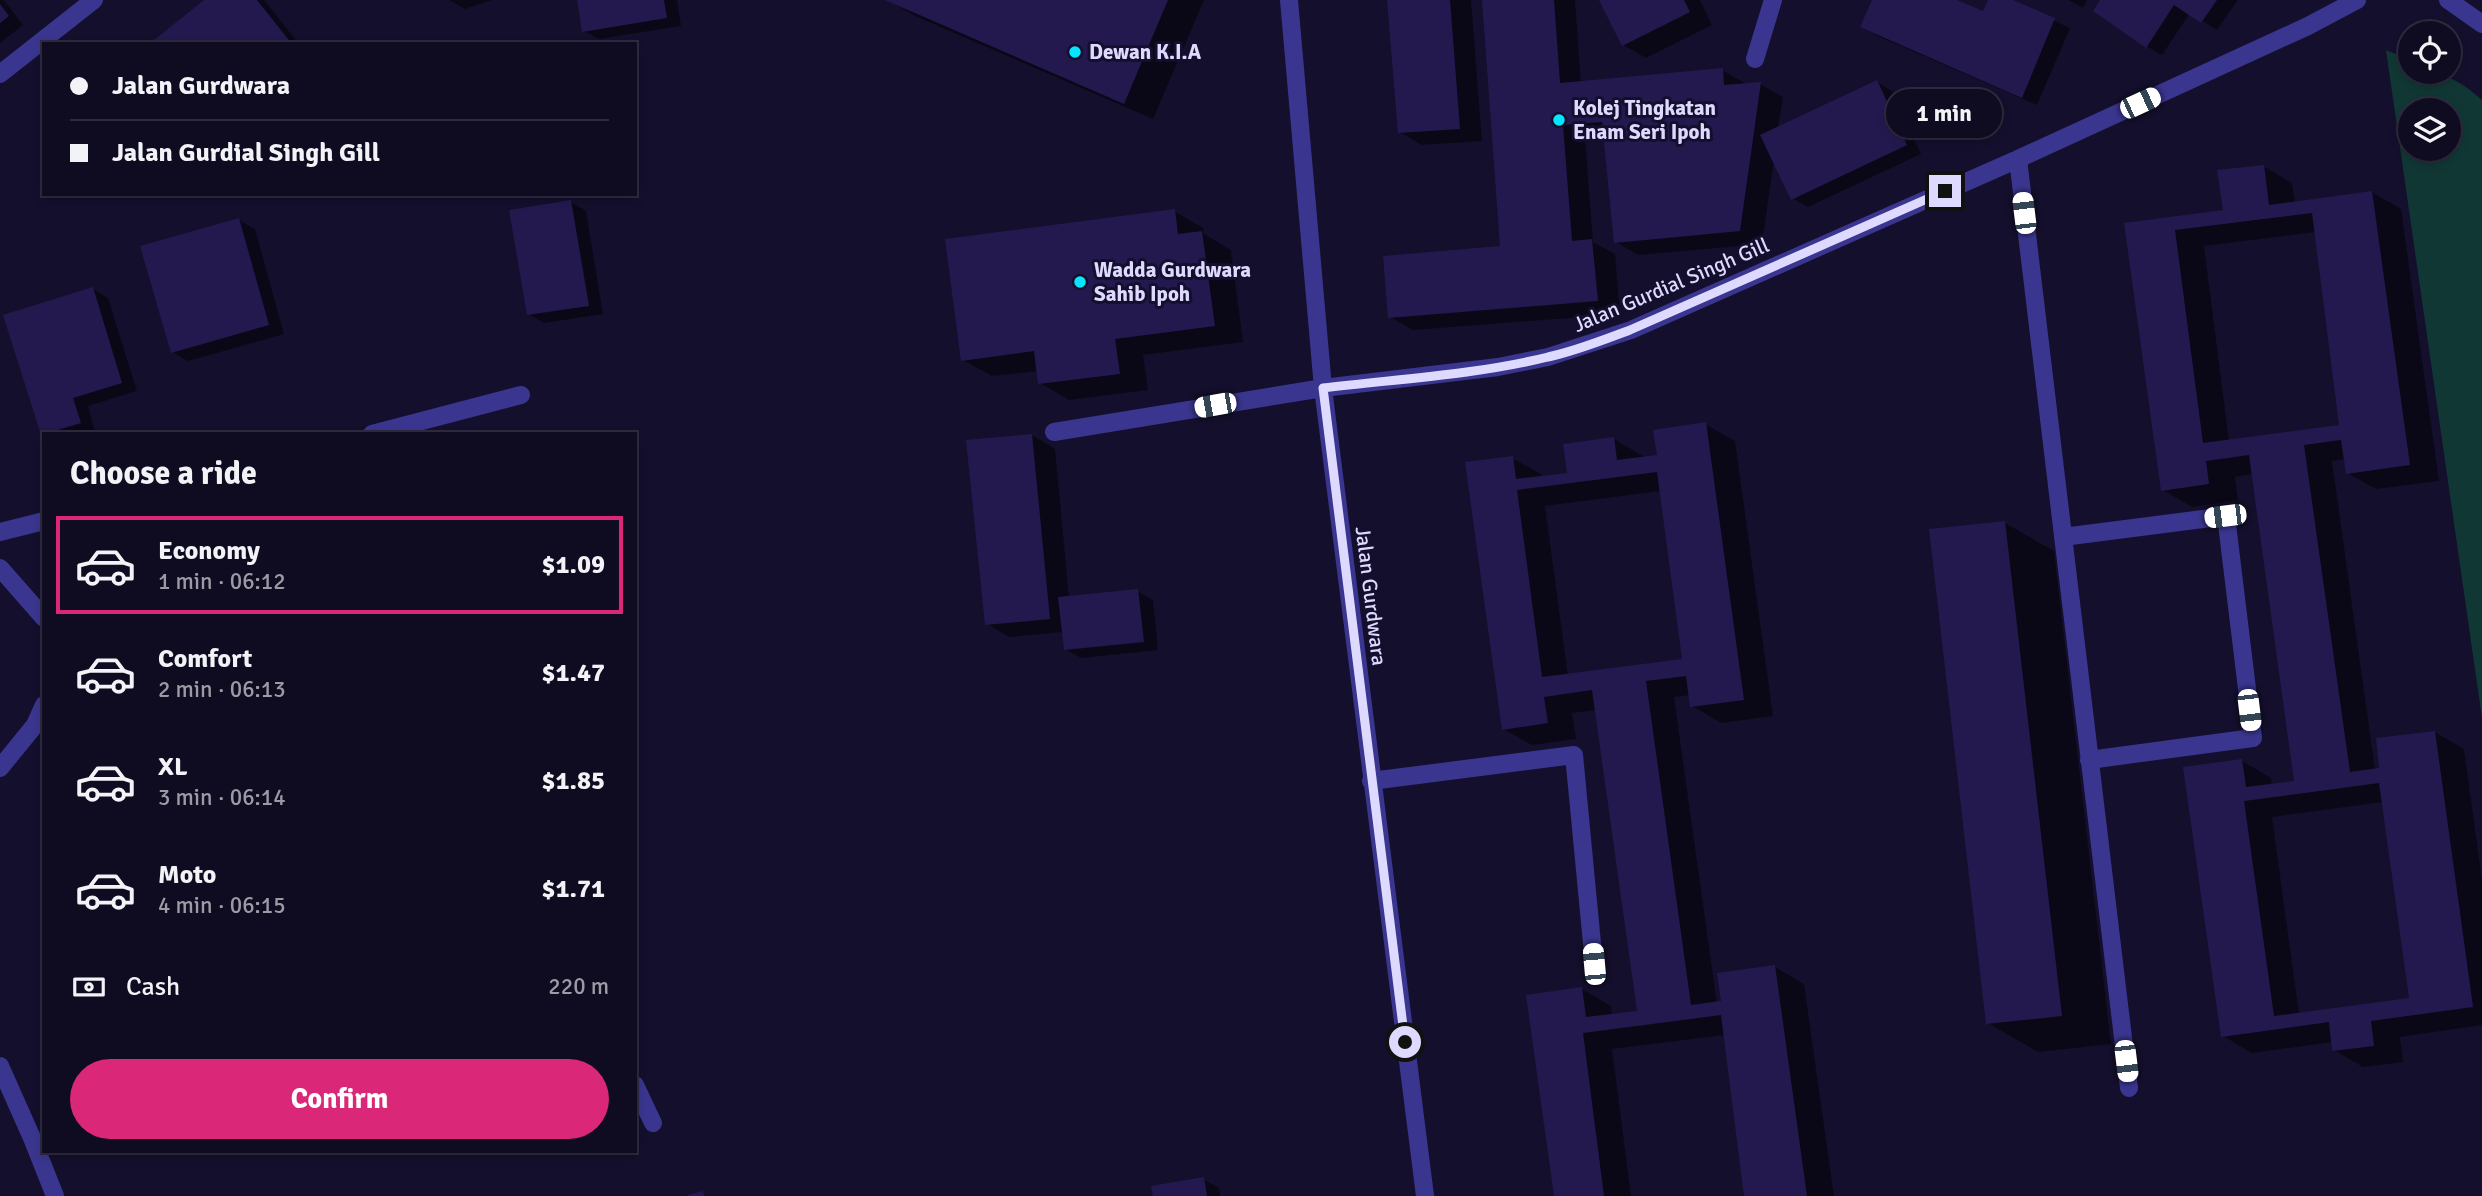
<!DOCTYPE html>
<html lang="en">
<head>
<meta charset="utf-8">
<style>
  body { margin:0; font-family:Signika,sans-serif; background:#1d192e; color:#f1f3f6; height:100vh; display:flex; flex-direction:column; font-size:26px; white-space:nowrap }
  * { box-sizing:border-box; margin:0 }
  p { font-size:23px; color:#9b9ba5 }
  .icon { flex:none; width:38px; height:38px; fill:none; stroke:currentColor; stroke-width:2; stroke-linecap:round; stroke-linejoin:round }
  .map { position:relative; flex:1; overflow:hidden }
  .drawer { position:absolute; left:42px; top:432px; width:595px; height:721px; display:flex; flex-direction:column; background:#0f0b21; border-radius:0px; box-shadow:0 4px 10px #0003,0 0 0 2px #2f2b3f }
  .drawer>* { flex:none }
  .top-card { position:absolute; left:42px; top:42px; width:595px; height:154px; border-radius:0px; box-shadow:0 4px 10px #0003,0 0 0 2px #2f2b3f; display:grid; align-content:center; height:154px; padding:0 28px; background:#0f0b21 }
  .tools { position:absolute; left:2398px; top:21px; display:grid; gap:14px }
  .tools a { display:grid; place-items:center; width:63px; height:63px; border-radius:50%; background:#0f0b21; box-shadow:0 4px 10px #0003,0 0 0 2px #2f2b3f; font-size:35px }
  .end { position:absolute; width:32px; height:32px; margin:-16px; border:9px solid #dedaff; background:#111; box-shadow:0 0 0 4px #111 }
  .from { border-radius:50% }
  .bubble { position:absolute; height:49px; border-radius:24px; background:#0f0b21; box-shadow:0 4px 10px #0003,0 0 0 2px #2f2b3f; font-size:23px; font-weight:800; line-height:49px; text-align:center }
  .car { position:absolute; width:21px; height:42px; margin:-21px -10px; border-radius:9px; box-shadow:0 0 5px 2px #0007; background:linear-gradient(#fff 24%,#345 0 40%,#fff 0 76%,#345 0 86%,#fff 0) }
  .top-card b { display:flex; align-items:center; gap:24px; height:66px; font-size:26px }
  .top-card b+b { border-top:2px solid #2f2b3f }
  .top-card i { width:18px; height:18px; background:#f1f3f6 }
  ul { padding:0; list-style:none }
  li { display:flex; align-items:center; gap:21px; height:98px; margin:0 14px 10px; padding:0 14px; border:4px solid transparent; border-radius:0px }
  li div { flex:1 }
  li b { display:block; font-size:26px }
  li em { font-style:normal; font-weight:800 }
  li.selected { border-color:#db2777 }
  li>.icon { width:63px; height:63px; stroke-width:1.5 }
  h2 { padding:0 28px; font-size:32px; line-height:84px }
  .pay { display:flex; align-items:center; gap:18px; height:77px; padding:0 28px; font-size:26px }
  .pay p { margin-inline-start:auto }
  .cta { display:flex; gap:14px; margin-top:auto; padding:14px 28px }
  .cta a { flex:1; height:80px; border-radius:42px; background:#db2777; color:#fff; font-size:28px; font-weight:800; line-height:80px; text-align:center }
  .map>svg:first-child { display:block }
  .green { fill:#113735; fill-rule:evenodd }
  .shadow { fill:#0007; fill-rule:evenodd }
  .building { fill:#24194f; fill-rule:evenodd }
  .lines { fill:none; stroke-linecap:round; stroke-linejoin:round }
  .minor { stroke:#3a368f; stroke-width:18 }
  .route { stroke:#dedaff; stroke-width:9 }
  .poi-dot { fill:#06e5ff; stroke:#140f2c; stroke-width:2.5 }
  .labels { text-anchor:middle; dominant-baseline:central; stroke-width:6; stroke-linejoin:round; paint-order:stroke }
  .poi-label { font-size:21px; font-weight:bold; fill:#dedaff; stroke:#140f2c; text-anchor:start }
  .street-label { font-size:21px; fill:#dedaff; stroke:#140f2c }
</style>
</head>
<body>
<div class="map">
<svg width="2482" height="1196" viewBox="0 0 2482 1196">
  <rect width="100%" height="100%" fill="#140f2c"/>
  <path class="green" d="M 2386,50 L 2410,60 L 2410,72 C 2443,72 2457,78 2482,100 L 2482,718 ZM 2410,110 L 2448,110 L 2448,149 L 2410,149 Z"/>
  <path class="shadow" d="M 0,0 L 4,0 L 23,25 L 0,43 Z
    M 207,0 L 264,0 L 299,44 L 152,44 Z
    M 449,0 L 492,0 L 465,9 Z
    M 578,0 L 677,0 L 681,26 L 599,39 L 584,31 Z
    M 888,0 L 1204,0 L 1153,119 L 915,16 Z
    M 1389,0 L 1471,0 L 1482,141 L 1422,145 L 1399,132 Z
    M 1484,0 L 1575,0 L 1581,83 L 1722,70 L 1745,83 L 1745,85 L 1760,84 L 1783,97 L 1778,128 L 1877,82 L 1892,91 L 1921,154 L 1808,207 L 1792,198 L 1774,160 L 1762,244 L 1638,255 L 1616,242 L 1605,136 L 1585,138 L 1593,242 L 1615,254 L 1620,314 L 1413,330 L 1390,317 L 1502,248 Z
    M 1601,0 L 1700,0 L 1712,25 L 1646,58 L 1623,45 Z
    M 1874,0 L 1952,0 L 1984,14 L 1990,0 L 2009,0 L 2070,28 L 2037,105 L 1878,36 L 1863,27 Z
    M 2068,0 L 2087,0 L 2083,8 Z
    M 2103,0 L 2238,0 L 2217,30 L 2190,13 L 2162,55 L 2146,46 Z
    M 2263,166 L 2292,183 L 2295,203 L 2372,192 L 2401,209 L 2439,481 L 2376,489 L 2347,473 L 2345,459 L 2332,461 L 2375,770 L 2381,769 L 2435,732 L 2464,749 L 2482,880 L 2482,1025 L 2400,1037 L 2403,1062 L 2363,1067 L 2334,1050 L 2333,1042 L 2252,1053 L 2223,1036 L 2242,761 L 2271,778 L 2272,786 L 2296,783 L 2253,474 L 2235,477 L 2238,500 L 2192,507 L 2163,490 L 2126,224 L 2225,211 ZM 2316,232 L 2341,427 L 2229,441 L 2204,246 ZM 2383,802 L 2410,999 L 2299,1014 L 2272,817 Z
    M 571,202 L 586,211 L 603,314 L 544,323 L 528,314 Z
    M 1174,211 L 1203,228 L 1204,234 L 1231,250 L 1243,342 L 1143,355 L 1148,390 L 1069,400 L 1040,383 L 1039,371 L 992,376 L 963,360 Z
    M 239,220 L 255,229 L 284,334 L 188,361 L 172,352 Z
    M 93,289 L 108,298 L 137,391 L 88,406 L 95,432 L 88,434 L 44,435 Z
    M 1705,424 L 1735,441 L 1773,716 L 1721,723 L 1692,706 L 1690,695 L 1674,697 L 1717,1004 L 1775,967 L 1804,984 L 1834,1196 L 1746,1196 L 1725,1035 L 1612,1049 L 1631,1196 L 1556,1196 L 1582,989 L 1611,1006 L 1612,1016 L 1639,1012 L 1597,710 L 1572,713 L 1576,739 L 1532,745 L 1503,729 L 1512,458 L 1541,474 L 1542,478 L 1569,474 L 1614,439 L 1643,456 L 1643,459 L 1659,457 ZM 1661,491 L 1684,661 L 1568,676 L 1545,506 Z
    M 1032,435 L 1055,449 L 1069,598 L 1137,591 L 1153,600 L 1158,650 L 1081,658 L 1065,649 L 1063,632 L 1009,637 L 987,624 Z
    M 2005,523 L 2054,551 L 2111,1044 L 2038,1052 L 1988,1023 Z
    M 1203,1179 L 1219,1188 L 1220,1196 L 1154,1196 Z"/>
  <path class="building" d="M 204,0 L 257,0 L 292,44 L 149,44 Z
    M 577,0 L 664,0 L 667,18 L 582,32 Z
    M 885,0 L 1168,0 L 1124,104 Z
    M 1387,0 L 1450,0 L 1460,129 L 1398,133 Z
    M 1482,0 L 1554,0 L 1560,83 L 1723,68 L 1724,85 L 1761,82 L 1740,231 L 1614,243 L 1602,122 L 1563,125 L 1572,241 L 1592,239 L 1598,301 L 1388,318 L 1383,256 L 1500,246 Z
    M 1599,0 L 1684,0 L 1690,12 L 1622,46 Z
    M 1872,0 L 1957,0 L 1983,11 L 1988,0 L 2013,0 L 2055,18 L 2022,98 L 1860,27 Z
    M 2100,0 L 2217,0 L 2201,23 L 2174,5 L 2146,48 L 2093,11 Z
    M 0,4 L 9,16 L 0,23 Z
    M 1877,80 L 1907,145 L 1791,200 L 1760,135 Z
    M 2264,165 L 2269,205 L 2372,191 L 2410,465 L 2346,474 L 2341,440 L 2304,445 L 2350,772 L 2379,768 L 2376,738 L 2435,731 L 2473,1007 L 2371,1021 L 2374,1046 L 2332,1051 L 2329,1022 L 2221,1037 L 2183,767 L 2242,759 L 2246,787 L 2294,781 L 2249,455 L 2206,461 L 2209,484 L 2161,491 L 2124,223 L 2223,210 L 2217,170 ZM 2312,213 L 2339,425 L 2203,443 L 2175,230 ZM 2379,783 L 2409,998 L 2274,1016 L 2244,801 Z
    M 571,200 L 589,306 L 527,315 L 509,210 Z
    M 1175,209 L 1178,234 L 1202,231 L 1215,326 L 1115,339 L 1120,374 L 1038,384 L 1034,351 L 961,361 L 945,239 Z
    M 239,218 L 269,325 L 171,353 L 140,246 Z
    M 93,287 L 122,383 L 73,398 L 81,423 L 41,435 L 3,315 Z
    M 1706,422 L 1744,700 L 1690,707 L 1686,676 L 1646,681 L 1691,1005 L 1721,1001 L 1717,973 L 1775,965 L 1807,1196 L 1744,1196 L 1721,1015 L 1583,1033 L 1604,1196 L 1554,1196 L 1526,995 L 1582,987 L 1586,1017 L 1637,1011 L 1592,690 L 1544,697 L 1548,723 L 1502,730 L 1465,462 L 1513,456 L 1516,479 L 1567,473 L 1563,444 L 1614,437 L 1617,460 L 1657,455 L 1653,430 ZM 1657,472 L 1682,659 L 1542,677 L 1517,490 Z
    M 1032,434 L 1050,619 L 985,625 L 966,440 Z
    M 2005,521 L 2062,1016 L 1986,1024 L 1929,529 Z
    M 1138,589 L 1144,642 L 1064,650 L 1058,597 Z
    M 1204,1177 L 1207,1196 L 1153,1196 L 1151,1186 Z
    M 703,1191 L 704,1196 L 688,1196 L 688,1195 Z"/>
  <g class="lines">
    <path class="minor" d="M 1289,0 L 1323,388 L 1425,1196
      M 2448,0 L 2482,24
      M 1755,59 L 1773,0
      M 0,74 L 94,0
      M 2018,159 L 2129,1088
      M 1054,432 L 1323,388 L 1498,367 L 1548,357 L 1631,330 L 2018,159 L 2308,26 L 2357,0
      M 372,434 L 521,395
      M 0,532 L 44,521
      M 2063,537 L 2226,516 L 2253,738 L 2089,760
      M 0,568 L 44,618
      M 0,768 L 35,725 L 44,705
      M 1371,781 L 1574,755 L 1594,964
      M 0,1066 L 32,1138 L 55,1196
      M 635,1085 L 653,1123"/>
  </g>
  <g class="lines">
    <path class="route" d="M 1405,1042 L 1323,388 C 1397,379 1475,375 1548,357 C 1576,351 1603,340 1630,330 L 1945,191"/>
  </g>
  <g class="poi-dot">
    <circle cx="1075" cy="52" r="7"/>
    <circle cx="1559" cy="120" r="7"/>
    <circle cx="1080" cy="282" r="7"/>
  </g>
  <g class="labels">
    <g class="poi-label">
      <text x="1089" y="52">Dewan K.I.A</text>
      <text x="1573" y="108">Kolej Tingkatan<tspan x="1573" dy="24">Enam Seri Ipoh</tspan></text>
      <text x="1094" y="270">Wadda Gurdwara<tspan x="1094" dy="24">Sahib Ipoh</tspan></text>
    </g>
    <g class="street-label">
      <text transform="translate(1671 285) rotate(-23)">Jalan Gurdial Singh Gill</text>
      <text transform="translate(1371 596) rotate(83)">Jalan Gurdwara</text>
    </g>
  </g>
</svg>
<div class="tools">
<a><svg class="icon" aria-label="locate" viewBox="0 0 24 24"><circle cx="12" cy="12" r="6"/><path d="M12 2v4M12 18v4M2 12h4M18 12h4"/></svg></a>
<a><svg class="icon" aria-label="layers" viewBox="0 0 24 24"><path d="M12 4l9 5-9 5-9-5zM3 14l9 5 9-5"/></svg></a>
</div>
<i class="end from" style="left:1405px;top:1042px"></i>
<i class="end" style="left:1945px;top:191px"></i>
<div class="bubble" style="left:1886px;top:89px;width:116px">1 min</div>
<i class="car" style="left:2140px;top:103px;rotate:65deg"></i>
<i class="car" style="left:2024px;top:213px;rotate:353deg"></i>
<i class="car" style="left:1215px;top:405px;rotate:260deg"></i>
<i class="car" style="left:2225px;top:516px;rotate:263deg"></i>
<i class="car" style="left:2249px;top:710px;rotate:173deg"></i>
<i class="car" style="left:1594px;top:964px;rotate:355deg"></i>
<i class="car" style="left:2126px;top:1061px;rotate:173deg"></i>
<div class="top-card">
<b><i class="from"></i>Jalan Gurdwara</b>
<b><i></i>Jalan Gurdial Singh Gill</b>
</div>
<section class="drawer">
<h2>Choose a ride</h2>
<ul>
<li class="selected"><svg class="icon" aria-label="car" viewBox="0 0 24 24"><path d="M5 17H2v-5l4-1 3-4h7l3 4 3 1v5h-3M9 17h6M6 11h13"/><circle cx="7" cy="17" r="2"/><circle cx="17" cy="17" r="2"/></svg><div><b>Economy</b><p>1 min · 06:12</p></div><em>$1.09</em></li>
<li><svg class="icon" aria-label="car" viewBox="0 0 24 24"><path d="M5 17H2v-5l4-1 3-4h7l3 4 3 1v5h-3M9 17h6M6 11h13"/><circle cx="7" cy="17" r="2"/><circle cx="17" cy="17" r="2"/></svg><div><b>Comfort</b><p>2 min · 06:13</p></div><em>$1.47</em></li>
<li><svg class="icon" aria-label="car" viewBox="0 0 24 24"><path d="M5 17H2v-5l4-1 3-4h7l3 4 3 1v5h-3M9 17h6M6 11h13"/><circle cx="7" cy="17" r="2"/><circle cx="17" cy="17" r="2"/></svg><div><b>XL</b><p>3 min · 06:14</p></div><em>$1.85</em></li>
<li><svg class="icon" aria-label="car" viewBox="0 0 24 24"><path d="M5 17H2v-5l4-1 3-4h7l3 4 3 1v5h-3M9 17h6M6 11h13"/><circle cx="7" cy="17" r="2"/><circle cx="17" cy="17" r="2"/></svg><div><b>Moto</b><p>4 min · 06:15</p></div><em>$1.71</em></li>
</ul>
<div class="pay"><svg class="icon" aria-label="cash" viewBox="0 0 24 24"><path d="M3 7h18v10H3z"/><circle cx="12" cy="12" r="2"/></svg>Cash<p>220 m</p></div>
<div class="cta"><a>Confirm</a></div>
</section>
</div>
</body>
</html>
